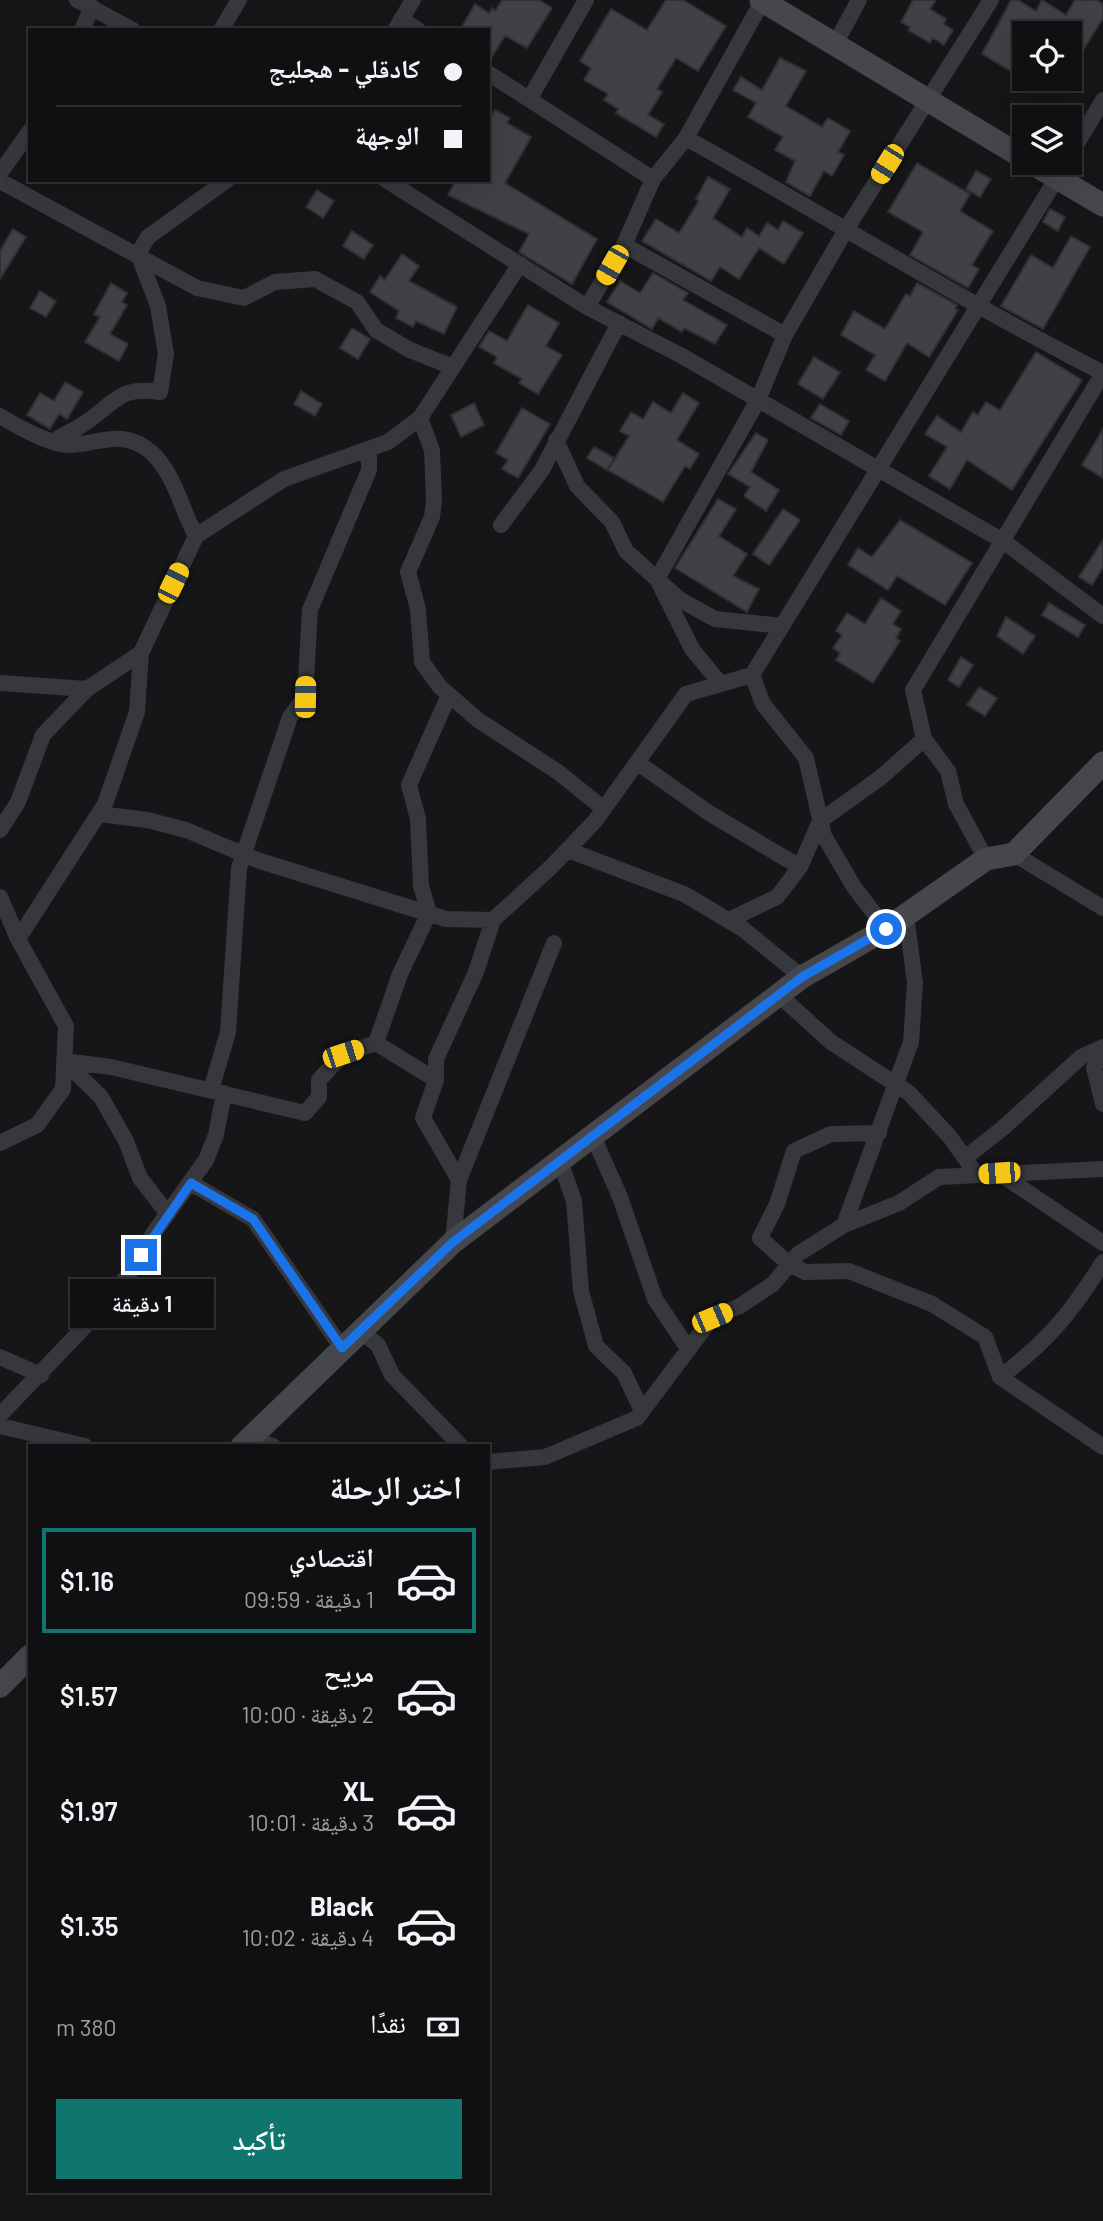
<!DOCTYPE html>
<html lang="ar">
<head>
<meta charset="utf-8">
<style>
  body { margin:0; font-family:Barlow,"Noto Naskh Arabic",sans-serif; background:#1e1e20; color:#f1f3f6; direction:rtl; height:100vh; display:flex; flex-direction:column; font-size:26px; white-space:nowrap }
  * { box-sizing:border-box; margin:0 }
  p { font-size:23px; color:#9c9d9f }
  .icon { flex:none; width:38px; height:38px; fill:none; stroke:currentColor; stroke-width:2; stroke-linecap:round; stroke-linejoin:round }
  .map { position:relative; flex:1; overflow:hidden; direction:ltr }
  .panel { position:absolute; left:28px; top:1444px; width:462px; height:749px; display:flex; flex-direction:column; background:#101012; border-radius:0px; box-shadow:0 7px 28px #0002,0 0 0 2px #303032; direction:rtl }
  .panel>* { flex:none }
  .hud { position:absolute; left:28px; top:28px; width:462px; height:154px; border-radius:0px; box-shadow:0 7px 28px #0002,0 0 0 2px #303032; direction:rtl; display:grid; align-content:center; height:154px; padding:0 28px; background:#101012 }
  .tools { position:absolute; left:1012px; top:21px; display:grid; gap:14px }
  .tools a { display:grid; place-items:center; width:70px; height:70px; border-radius:0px; background:#101012; box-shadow:0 7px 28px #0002,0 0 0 2px #303032; font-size:35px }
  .end { position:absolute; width:32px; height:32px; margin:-16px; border:9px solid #1a73e8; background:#fff; box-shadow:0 0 0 4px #fff }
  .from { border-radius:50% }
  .bubble { position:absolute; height:49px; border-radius:0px; background:#101012; box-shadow:0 7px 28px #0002,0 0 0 2px #303032; font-size:23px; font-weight:600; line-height:49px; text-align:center; direction:rtl }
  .car { position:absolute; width:21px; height:42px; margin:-21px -10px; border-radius:9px; box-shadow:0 0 5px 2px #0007; background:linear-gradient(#f5c518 24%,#345 0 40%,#f5c518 0 76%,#345 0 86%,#f5c518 0) }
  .hud b { display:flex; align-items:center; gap:24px; height:66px; font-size:26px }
  .hud b+b { border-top:2px solid #303032 }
  .hud i { width:18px; height:18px; background:#f1f3f6 }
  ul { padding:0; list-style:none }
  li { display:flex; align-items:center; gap:21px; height:105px; margin:0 14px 10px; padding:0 14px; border:4px solid transparent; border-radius:0px }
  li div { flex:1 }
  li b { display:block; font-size:26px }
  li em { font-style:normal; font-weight:600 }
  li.active { border-color:#0f766e }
  li>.icon { width:63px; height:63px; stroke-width:1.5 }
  h2 { padding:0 28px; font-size:32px; line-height:84px }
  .pay { display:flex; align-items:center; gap:18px; height:77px; padding:0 28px; font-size:26px }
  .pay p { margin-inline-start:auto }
  .primary-button { display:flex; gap:14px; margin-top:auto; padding:14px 28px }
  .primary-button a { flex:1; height:80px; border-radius:0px; background:#0f766e; color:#fff; font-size:28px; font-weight:600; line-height:80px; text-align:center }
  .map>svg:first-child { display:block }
  .building { fill:#404145; stroke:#303034; stroke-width:2 }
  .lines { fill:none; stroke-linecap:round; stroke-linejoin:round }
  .street { stroke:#37383d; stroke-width:16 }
  .secondary { stroke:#45474d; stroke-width:23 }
  .route { stroke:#1a73e8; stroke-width:9 }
</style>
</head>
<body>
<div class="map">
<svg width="1103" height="2221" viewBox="0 0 1103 2221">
  <rect width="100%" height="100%" fill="#161618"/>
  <path class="building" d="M 502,0 L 539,0 L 552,8 L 527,48 L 505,36 L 488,63 L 488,30 L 460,30 L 475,4 L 489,13 L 492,8 L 495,11 Z
    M 666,0 L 683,0 L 726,26 L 698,71 L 676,58 L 657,89 L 662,92 L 648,115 L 664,124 L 656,137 L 616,113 L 618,109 L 604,100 L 608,94 L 584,80 L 591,68 L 580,61 L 611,9 L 647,30 Z
    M 913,0 L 936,0 L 930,9 L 946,19 L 944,24 L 953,30 L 944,45 L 933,38 L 930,43 L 908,30 L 910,27 L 901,22 Z
    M 1011,0 L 1018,0 L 1036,11 L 1042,0 L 1066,15 L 1075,0 L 1097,0 L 1103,4 L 1103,18 L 1082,52 L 1069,44 L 1069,33 L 1024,33 L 1024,79 L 982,54 Z
    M 780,58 L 806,71 L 786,106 L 822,127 L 828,118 L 850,131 L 838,152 L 844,155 L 832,176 L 824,171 L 810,196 L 786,182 L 795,161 L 775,150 L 783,137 L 748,117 L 756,103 L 733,90 L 741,77 L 762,90 Z
    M 495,110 L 510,118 L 507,123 L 531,137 L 505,183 L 597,239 L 572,284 L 519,252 L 529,234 L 448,195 L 456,180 L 488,180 L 488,122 Z
    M 917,163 L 970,194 L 960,211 L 993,231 L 972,265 L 979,269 L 968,288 L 910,255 L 923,232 L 888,212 Z
    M 976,171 L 991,179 L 980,197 L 966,189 Z
    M 708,177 L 730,189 L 713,218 L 742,237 L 747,228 L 759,236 L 767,223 L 778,230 L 783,221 L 803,233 L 784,264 L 759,248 L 739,279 L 720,267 L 711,281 L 642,241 L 656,219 L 679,233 L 699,201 L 696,199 Z
    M 317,190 L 334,201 L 323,218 L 306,207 Z
    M 1050,209 L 1065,217 L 1058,231 L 1043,222 Z
    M 13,229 L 26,237 L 0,279 L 0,251 Z
    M 352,231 L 373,245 L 364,259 L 343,246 Z
    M 1071,236 L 1090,247 L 1043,329 L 1001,306 L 1031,255 L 1053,268 Z
    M 402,254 L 419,266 L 409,281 L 457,307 L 444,334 L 416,321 L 413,327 L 396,318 L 399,311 L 370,292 L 380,276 L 385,280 Z
    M 653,273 L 688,293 L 683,300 L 727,325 L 715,344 L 684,328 L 682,332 L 658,318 L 652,329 L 607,302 L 620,281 L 640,293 Z
    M 111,283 L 127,293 L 122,302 L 127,305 L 110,334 L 128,344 L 119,361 L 85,342 L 100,317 L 94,314 Z
    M 917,283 L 957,305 L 955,309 L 958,310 L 929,357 L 907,343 L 885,381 L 866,370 L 875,355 L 841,335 L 854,311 L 885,329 L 906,294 L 910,296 Z
    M 40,291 L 56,301 L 46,317 L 30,308 Z
    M 528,305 L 559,323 L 546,346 L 562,355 L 538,394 L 519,383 L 522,379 L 494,363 L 497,357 L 479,347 L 489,331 L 507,341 Z
    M 352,328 L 370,339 L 358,359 L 340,348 Z
    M 1036,352 L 1082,380 L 1012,490 L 967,460 L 950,489 L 929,476 L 947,447 L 925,434 L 937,416 L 961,432 L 973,412 L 978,415 L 986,402 L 1000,410 Z
    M 814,357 L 840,372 L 823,399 L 798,384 Z
    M 65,382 L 83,392 L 67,419 L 59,414 L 50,429 L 27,415 L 40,393 L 54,401 Z
    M 301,391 L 322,404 L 315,416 L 294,404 Z
    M 683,393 L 699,403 L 677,440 L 699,454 L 690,469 L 685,466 L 663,502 L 608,470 L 629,436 L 620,431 L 631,412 L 643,419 L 653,402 L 671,413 Z
    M 474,403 L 484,425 L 461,437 L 451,415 Z
    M 820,404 L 849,421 L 841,435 L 811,418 Z
    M 522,408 L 550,424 L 518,478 L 502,469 L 508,460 L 496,453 Z
    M 1103,429 L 1103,478 L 1082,465 Z
    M 756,433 L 768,440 L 751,472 L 779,490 L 766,511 L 744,496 L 750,487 L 728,474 Z
    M 594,447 L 614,458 L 607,470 L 587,458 Z
    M 718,499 L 736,509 L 719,536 L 747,554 L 733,576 L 759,589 L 747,612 L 675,568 Z
    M 783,509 L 800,520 L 769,565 L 753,554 Z
    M 900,520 L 972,563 L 945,605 L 897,576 L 888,590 L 848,565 L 858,548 L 872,557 Z
    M 1103,540 L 1103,567 L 1092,585 L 1079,577 Z
    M 881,598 L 901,611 L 893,624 L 901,629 L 896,638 L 900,641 L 873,683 L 836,660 L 840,653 L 833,648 L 842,635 L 836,631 L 847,613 L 865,624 Z
    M 1049,603 L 1085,625 L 1078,637 L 1042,615 Z
    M 1006,617 L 1035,636 L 1023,654 L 997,636 Z
    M 961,657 L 973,665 L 959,687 L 948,680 Z
    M 979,687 L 997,698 L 985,716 L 967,705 Z"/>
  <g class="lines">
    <path class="street" d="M 77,0 L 133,30
      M 401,19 L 418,30
      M 82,30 L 92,7
      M 221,30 L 239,0
      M 395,30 L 413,0
      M 835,44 L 859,0
      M 488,73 L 653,179
      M 530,98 L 586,0
      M 686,138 C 826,216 961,300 1103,373
      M 1069,157 L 1103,100
      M 0,173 L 30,131
      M 386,180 L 587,307 L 682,356 L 1003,541 L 1103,616
      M 0,181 L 197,288 L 244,298 L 275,282 L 315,279 L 357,302 L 376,330 L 410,350 L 453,367
      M 624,245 L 785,335
      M 587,307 L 624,245 L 653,179 L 686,138 L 763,0
      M 0,416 C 15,425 52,446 69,445 C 98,445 122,427 151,452 C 175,474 181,509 196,536
      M 420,418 L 432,450 L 434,500 L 432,517 L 408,572 L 418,609 L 422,662 L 440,687 L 478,720 L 558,772 L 604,809
      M 556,440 L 577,486 L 612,522 L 626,551 L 679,599 L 715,619 L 782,626
      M 54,441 C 65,434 77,429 88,421 C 116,401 121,386 160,392 L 166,354 L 158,306 L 138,254 L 148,237 L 227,180
      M 501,525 L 542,470 L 619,323
      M 752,675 L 763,704 L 806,758 L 824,836 L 854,887 L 886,929
      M 0,683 L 87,689
      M 720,683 L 692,649 L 657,579 L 758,400 L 785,335 L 847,228 L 991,0
      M 638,763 L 709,813 L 800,867
      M 99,814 L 147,820 L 186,830 L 257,860 L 446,919 L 493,920 L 551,867 L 595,821 L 686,694 L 752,675 L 1066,163
      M 0,830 L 18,802 L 43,735 L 87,689 L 141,653 L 196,536 L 284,479 L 388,442 L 420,418 L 520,264
      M 568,850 L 684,894 L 743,929 L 802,977
      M 1014,854 L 1103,908
      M 986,859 L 956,804 L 948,771 L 924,739 L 913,690 L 1103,373
      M 0,897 L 18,939 L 66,1026 L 63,1089 L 37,1125 L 0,1143
      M 729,920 L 777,897 L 800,867 L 820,821 L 880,778 L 924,739
      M 18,939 L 105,804 L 137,712 L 141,653
      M 779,995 L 831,1042 L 909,1093 L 950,1137 L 976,1174
      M 376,1043 L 436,1080
      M 1103,1053 L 1094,1068 L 1103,1104
      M 64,1061 L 111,1067 L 305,1113 L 319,1097 L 319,1080 L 343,1054 L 376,1043 L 400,974 L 429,913 L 421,886 L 418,819 L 409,785 L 449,695
      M 64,1061 L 101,1097 L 126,1141 L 140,1178 L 168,1214
      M 211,1090 L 228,1032 L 239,868 L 290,717 L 305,697 L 310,610 L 369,470 L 369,449
      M 879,1133 L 831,1134 L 794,1151 L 777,1204 L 760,1238 L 789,1264 L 805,1272 L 849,1271 L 932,1304 L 985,1337 L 1000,1377 L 1103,1447
      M 593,1136 L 620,1197 L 655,1299 L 687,1347
      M 965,1158 L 1003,1128 L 1081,1057 L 1103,1047
      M 560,1161 L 574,1201 L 581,1291 L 596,1346 L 624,1373 L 642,1411
      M 999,1173 L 1103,1243
      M 459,1180 L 423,1118 L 436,1080 L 436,1059 L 476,972 L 493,920
      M 191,1183 L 253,1219 L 342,1348
      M 844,1225 L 911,1042 L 915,983 L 906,915
      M 453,1242 L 459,1180 L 554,943
      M 360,1331 L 378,1345 L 392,1375 L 461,1446
      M 0,1357 L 41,1375
      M 1000,1377 C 1048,1341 1071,1313 1103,1262
      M 0,1415 L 92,1319 L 128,1275 L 153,1234 L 206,1160 L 216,1135 L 224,1093
      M 0,1426 L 85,1446
      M 248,1439 L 273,1446
      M 488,1462 L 545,1457 L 637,1418 L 712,1318 L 740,1306 L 773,1284 L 798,1254 L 844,1225 L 899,1203 L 939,1177 L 1103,1169"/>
    <path class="secondary" d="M 761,0 L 1024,158
      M 1032,163 L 1103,205
      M 242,1446 L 453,1242 L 802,977 L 886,929 L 986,859 L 1014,854 L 1103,763
      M 0,1686 L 30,1656"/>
  </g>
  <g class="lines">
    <path class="route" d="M 141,1255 L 191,1183 L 253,1219 L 342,1348 L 453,1242 L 802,977 L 886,929"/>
  </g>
</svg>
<div class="tools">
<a><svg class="icon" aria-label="locate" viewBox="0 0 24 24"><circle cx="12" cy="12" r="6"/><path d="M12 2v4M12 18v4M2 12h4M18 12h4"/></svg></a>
<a><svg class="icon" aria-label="layers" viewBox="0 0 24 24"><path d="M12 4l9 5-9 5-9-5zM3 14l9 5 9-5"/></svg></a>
</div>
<i class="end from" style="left:886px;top:929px"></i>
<i class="end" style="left:141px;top:1255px"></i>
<div class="bubble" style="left:70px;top:1279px;width:144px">1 دقيقة</div>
<i class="car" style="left:887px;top:164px;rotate:212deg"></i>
<i class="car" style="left:612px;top:265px;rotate:210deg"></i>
<i class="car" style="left:173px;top:583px;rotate:26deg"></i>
<i class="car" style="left:305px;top:697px;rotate:1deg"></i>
<i class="car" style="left:343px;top:1054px;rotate:72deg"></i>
<i class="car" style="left:999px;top:1173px;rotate:266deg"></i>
<i class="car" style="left:712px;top:1318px;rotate:67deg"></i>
<div class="hud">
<b><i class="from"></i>كادقلي - هجليج</b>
<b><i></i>الوجهة</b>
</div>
<section class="panel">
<h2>اختر الرحلة</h2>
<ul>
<li class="active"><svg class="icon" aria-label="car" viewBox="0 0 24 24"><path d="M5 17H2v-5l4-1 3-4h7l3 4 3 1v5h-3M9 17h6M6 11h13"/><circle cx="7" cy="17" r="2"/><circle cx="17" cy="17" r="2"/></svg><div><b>اقتصادي</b><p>1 دقيقة · 09:59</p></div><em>$1.16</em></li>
<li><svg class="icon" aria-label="car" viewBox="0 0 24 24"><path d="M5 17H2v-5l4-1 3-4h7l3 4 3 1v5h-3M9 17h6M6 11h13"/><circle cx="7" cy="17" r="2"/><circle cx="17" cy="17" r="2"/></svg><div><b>مريح</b><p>2 دقيقة · 10:00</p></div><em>$1.57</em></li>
<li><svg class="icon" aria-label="car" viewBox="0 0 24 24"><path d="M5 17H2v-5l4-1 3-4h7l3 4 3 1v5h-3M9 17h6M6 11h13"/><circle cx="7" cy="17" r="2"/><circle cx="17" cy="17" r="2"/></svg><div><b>XL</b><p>3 دقيقة · 10:01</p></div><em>$1.97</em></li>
<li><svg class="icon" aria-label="car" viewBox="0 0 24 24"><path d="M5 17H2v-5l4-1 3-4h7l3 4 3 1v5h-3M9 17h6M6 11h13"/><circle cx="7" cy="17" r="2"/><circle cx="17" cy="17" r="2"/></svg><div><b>Black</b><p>4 دقيقة · 10:02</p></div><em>$1.35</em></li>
</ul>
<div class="pay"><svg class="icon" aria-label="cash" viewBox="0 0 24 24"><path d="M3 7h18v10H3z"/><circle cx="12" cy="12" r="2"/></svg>نقدًا<p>380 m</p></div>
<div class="primary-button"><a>تأكيد</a></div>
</section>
</div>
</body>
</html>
